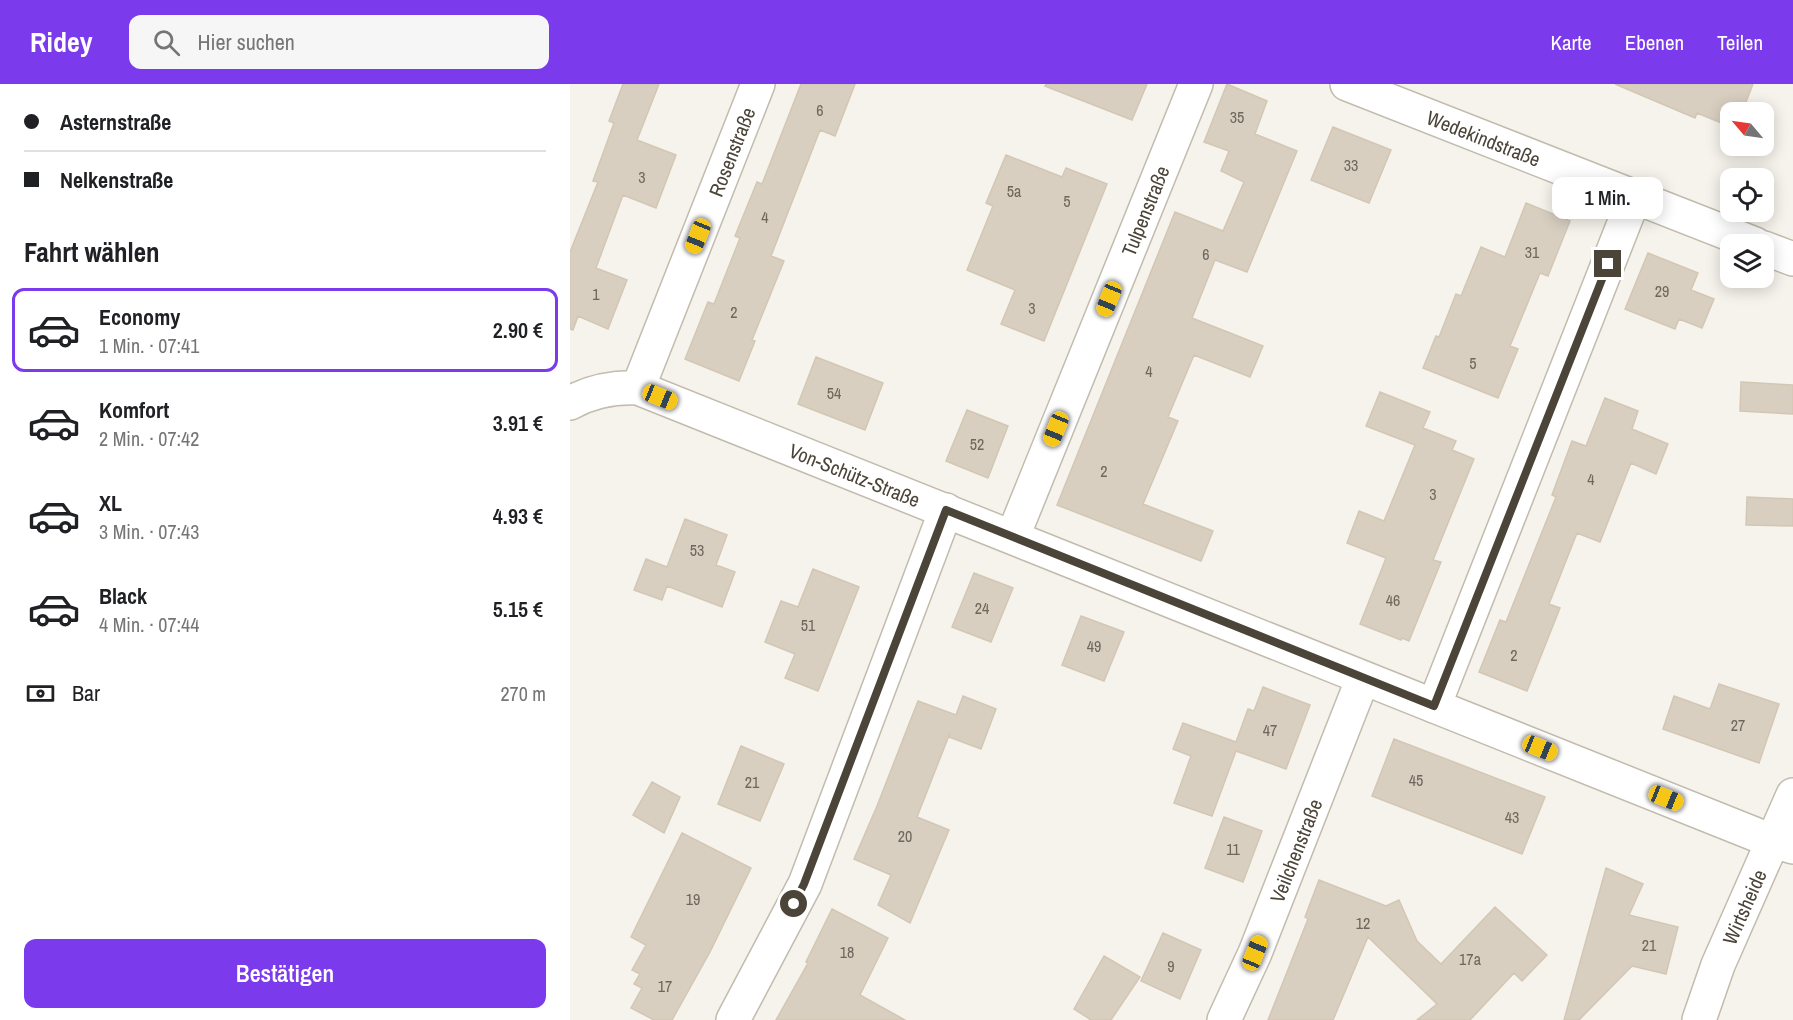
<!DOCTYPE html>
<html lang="de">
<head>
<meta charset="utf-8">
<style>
  body { margin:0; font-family:"Archivo Narrow",sans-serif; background:#f6f6f6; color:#202124; height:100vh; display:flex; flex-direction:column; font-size:22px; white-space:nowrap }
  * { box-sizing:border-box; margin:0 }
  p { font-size:20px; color:#757577 }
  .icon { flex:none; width:33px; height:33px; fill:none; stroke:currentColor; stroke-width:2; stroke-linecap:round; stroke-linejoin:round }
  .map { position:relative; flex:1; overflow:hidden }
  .side { display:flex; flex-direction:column; background:#fff; width:570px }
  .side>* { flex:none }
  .hud { display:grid; align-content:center; height:132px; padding:0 24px; background:#fff }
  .needle { width:39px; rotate:299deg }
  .buttons { position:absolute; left:1150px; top:18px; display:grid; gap:12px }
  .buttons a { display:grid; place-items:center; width:54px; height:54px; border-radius:12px; background:#fff; box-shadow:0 3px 15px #0003; font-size:30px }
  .end { position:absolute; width:27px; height:27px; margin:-14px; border:8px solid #4b4439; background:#fff; box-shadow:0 0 0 3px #fff }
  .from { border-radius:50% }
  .bubble { position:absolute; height:42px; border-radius:12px; background:#fff; box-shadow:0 3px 15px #0003; font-size:20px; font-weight:600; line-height:42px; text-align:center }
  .car { position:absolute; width:18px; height:36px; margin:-18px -9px; border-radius:8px; box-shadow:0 0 4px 2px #0007; background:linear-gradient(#f5c518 24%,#345 0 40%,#f5c518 0 76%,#345 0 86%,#f5c518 0) }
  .hud b { display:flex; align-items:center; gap:21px; height:57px; font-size:22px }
  .hud b+b { border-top:2px solid #e0e0e0 }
  .hud i { width:15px; height:15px; background:#202124 }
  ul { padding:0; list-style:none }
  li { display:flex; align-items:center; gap:18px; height:84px; margin:0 12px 9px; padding:0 12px; border:3px solid transparent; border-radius:12px }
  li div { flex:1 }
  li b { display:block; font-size:22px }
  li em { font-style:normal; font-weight:600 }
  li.current { border-color:#7c3aed }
  li>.icon { width:54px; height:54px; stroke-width:1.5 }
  h2 { padding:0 24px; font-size:27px; line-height:72px }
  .pay { display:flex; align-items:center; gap:15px; height:66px; padding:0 24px; font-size:22px }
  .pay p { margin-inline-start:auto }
  .cta { display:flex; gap:12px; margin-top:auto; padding:12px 24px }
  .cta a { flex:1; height:69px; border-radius:12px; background:#7c3aed; color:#fff; font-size:24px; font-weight:600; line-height:69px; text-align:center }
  header { display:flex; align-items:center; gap:36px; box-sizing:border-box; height:84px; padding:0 30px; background:#7c3aed; color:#fff }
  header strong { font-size:28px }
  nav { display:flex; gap:33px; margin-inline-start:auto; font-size:21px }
  .search { width:420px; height:54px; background:#f6f6f6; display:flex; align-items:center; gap:15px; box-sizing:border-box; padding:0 21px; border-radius:12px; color:#757577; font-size:22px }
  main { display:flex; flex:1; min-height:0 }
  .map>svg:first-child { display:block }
  .building { fill:#d8cfc1; stroke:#d3c7b4; stroke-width:1.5 }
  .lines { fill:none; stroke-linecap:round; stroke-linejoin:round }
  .minor-casing { stroke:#c2bbae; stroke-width:36 }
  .minor { stroke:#fff; stroke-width:33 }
  .route { stroke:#4b4439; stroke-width:8 }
  .labels { text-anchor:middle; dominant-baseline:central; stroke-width:6; stroke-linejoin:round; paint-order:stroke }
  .number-label { font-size:16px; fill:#6e675b }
  .street-label { font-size:20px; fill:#4b4439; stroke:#fff }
</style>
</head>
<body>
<header>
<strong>Ridey</strong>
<div class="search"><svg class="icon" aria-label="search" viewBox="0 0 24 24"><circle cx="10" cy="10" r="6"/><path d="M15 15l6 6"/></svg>Hier suchen</div>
<nav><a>Karte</a><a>Ebenen</a><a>Teilen</a></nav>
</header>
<main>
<section class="side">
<div class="hud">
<b><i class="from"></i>Asternstraße</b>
<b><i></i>Nelkenstraße</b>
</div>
<h2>Fahrt wählen</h2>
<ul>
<li class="current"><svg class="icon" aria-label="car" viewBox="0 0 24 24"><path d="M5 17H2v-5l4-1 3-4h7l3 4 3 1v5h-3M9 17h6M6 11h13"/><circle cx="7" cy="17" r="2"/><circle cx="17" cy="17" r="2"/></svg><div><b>Economy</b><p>1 Min. · 07:41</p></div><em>2.90 €</em></li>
<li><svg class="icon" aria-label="car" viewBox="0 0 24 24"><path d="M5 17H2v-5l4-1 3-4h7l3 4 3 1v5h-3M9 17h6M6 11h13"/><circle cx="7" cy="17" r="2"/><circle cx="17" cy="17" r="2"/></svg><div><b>Komfort</b><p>2 Min. · 07:42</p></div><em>3.91 €</em></li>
<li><svg class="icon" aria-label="car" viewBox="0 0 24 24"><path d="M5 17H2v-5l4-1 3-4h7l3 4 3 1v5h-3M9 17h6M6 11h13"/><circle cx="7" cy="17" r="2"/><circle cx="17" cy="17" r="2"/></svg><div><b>XL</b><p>3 Min. · 07:43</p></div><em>4.93 €</em></li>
<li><svg class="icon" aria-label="car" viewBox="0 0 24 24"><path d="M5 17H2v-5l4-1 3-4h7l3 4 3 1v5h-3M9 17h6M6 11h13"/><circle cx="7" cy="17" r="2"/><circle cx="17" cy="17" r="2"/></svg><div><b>Black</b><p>4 Min. · 07:44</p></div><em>5.15 €</em></li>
</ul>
<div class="pay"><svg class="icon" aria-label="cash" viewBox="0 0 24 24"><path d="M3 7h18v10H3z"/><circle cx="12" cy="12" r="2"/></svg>Bar<p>270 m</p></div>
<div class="cta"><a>Bestätigen</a></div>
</section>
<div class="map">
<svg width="1223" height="936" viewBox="0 0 1223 936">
  <rect width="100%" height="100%" fill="#f6f3ec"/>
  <path class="building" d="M 53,0 L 89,0 L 67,56 L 106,71 L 86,124 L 53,111 L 26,184 L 57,196 L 38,245 L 8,232 L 3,246 L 0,245 L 0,168 L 28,98 L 23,97 L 44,39 L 39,37 Z
    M 231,0 L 285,0 L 265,52 L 250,46 L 201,172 L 214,177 L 182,256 L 185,257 L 169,297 L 115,275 L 138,218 L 144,220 L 170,154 L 165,152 L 187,98 L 192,100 Z
    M 476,0 L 577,0 L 562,36 L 475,2 Z
    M 657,0 L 697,17 L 685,50 L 727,67 L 677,188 L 645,176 L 622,234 L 693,262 L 680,293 L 624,271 L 598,333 L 608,337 L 573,420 L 643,447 L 631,477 L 487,421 L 605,128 L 653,147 L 674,98 L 651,87 L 659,67 L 634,58 Z
    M 1045,0 L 1183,0 L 1172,28 L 1161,28 L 1161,43 L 1127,29 L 1125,34 Z
    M 763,43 L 821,66 L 799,119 L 741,96 Z
    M 436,71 L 492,93 L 496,84 L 537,100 L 474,257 L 431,240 L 445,206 L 397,186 L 423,122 L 416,119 Z
    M 956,119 L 1000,137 L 978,192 L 970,189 L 940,262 L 948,265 L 928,314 L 853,284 L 866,252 L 869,253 L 886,210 L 891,212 L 911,163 L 935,173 Z
    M 1078,169 L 1128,189 L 1121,206 L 1144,215 L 1132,244 L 1109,235 L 1105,245 L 1055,225 Z
    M 246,273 L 313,299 L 295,346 L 228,320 Z
    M 1171,298 L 1223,301 L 1223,330 L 1170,327 Z
    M 810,308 L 860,328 L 853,344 L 886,357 L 882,366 L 904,375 L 863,476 L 871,478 L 839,557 L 832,554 L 831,556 L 790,540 L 816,474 L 777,459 L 789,427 L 814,437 L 845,361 L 796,342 Z
    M 1035,314 L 1068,327 L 1062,345 L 1098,360 L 1086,390 L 1061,379 L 1030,458 L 1007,449 L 979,520 L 990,524 L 957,607 L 909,588 L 930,536 L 936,538 L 986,413 L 982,411 L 1002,357 L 1016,362 Z
    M 397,326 L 438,342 L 418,394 L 376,377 Z
    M 1177,413 L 1223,415 L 1223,442 L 1176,441 Z
    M 115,435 L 157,451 L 146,481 L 165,488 L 152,523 L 97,502 L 92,516 L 64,506 L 76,475 L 97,483 Z
    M 243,485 L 289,503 L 248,607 L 215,594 L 225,570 L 195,558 L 211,517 L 228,523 Z
    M 404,489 L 443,504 L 421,558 L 382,543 Z
    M 511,532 L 554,548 L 534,597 L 492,581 Z
    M 1149,600 L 1209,620 L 1189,679 L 1093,645 L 1104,612 L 1140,625 Z
    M 693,603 L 740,621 L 716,685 L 666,667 L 642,732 L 604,719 L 621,672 L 603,665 L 613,639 L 666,658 L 678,625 L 684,627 Z
    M 393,612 L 426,625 L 411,665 L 379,653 L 380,649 L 347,733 L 379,746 L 340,839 L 308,821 L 321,791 L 284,775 L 307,722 L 348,617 L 386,631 Z
    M 824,655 L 975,713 L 952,770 L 802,712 Z
    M 171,662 L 214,680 L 190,737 L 148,720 Z
    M 82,698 L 110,713 L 94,749 L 63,731 Z
    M 654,733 L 692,747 L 673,798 L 635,784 Z
    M 112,749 L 181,784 L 140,868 L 102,936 L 84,936 L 61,924 L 72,904 L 64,900 L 70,890 L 62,886 L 76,861 L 61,853 Z
    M 1036,784 L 1073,800 L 1059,831 L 1108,843 L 1096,890 L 1062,882 L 1009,936 L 994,936 Z
    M 749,796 L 816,822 L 829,816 L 847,857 L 871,880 L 925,823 L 977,871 L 952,897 L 944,889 L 900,936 L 847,936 L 867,920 L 798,853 L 763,936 L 698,936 L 738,835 L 735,833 Z
    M 262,825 L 318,854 L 290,911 L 335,936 L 206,936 L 238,879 L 236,878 Z
    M 593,849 L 631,866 L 610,915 L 571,897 Z
    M 534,872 L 570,893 L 541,936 L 521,936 L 504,925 Z"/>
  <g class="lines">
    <g class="minor-casing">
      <g id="minor">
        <path id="s1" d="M 777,0 L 1185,160"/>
        <path d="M 1194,164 L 1223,175"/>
        <path id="s2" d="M 68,304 L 188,0"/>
        <path id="s3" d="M 0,319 C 22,307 44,303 68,304 L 1202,757 L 1223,763"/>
        <path id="s4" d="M 443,452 L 626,0"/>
        <path d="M 864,622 L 1064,114"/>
        <path d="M 163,936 L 235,800 L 376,426"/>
        <path id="s5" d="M 654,936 L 685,869 L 793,594"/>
        <path id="s6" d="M 1129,936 L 1148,881 L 1223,711"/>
      </g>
    </g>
    <use href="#minor" class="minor"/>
  </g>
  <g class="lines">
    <path class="route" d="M 224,820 L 234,800 L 376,426 L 864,622 L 1038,180"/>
  </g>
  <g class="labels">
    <g class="number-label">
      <text x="250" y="26">6</text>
      <text x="667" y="33">35</text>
      <text x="781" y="81">33</text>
      <text x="72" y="93">3</text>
      <text x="444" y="107">5a</text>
      <text x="497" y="117">5</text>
      <text x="195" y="133">4</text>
      <text x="962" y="168">31</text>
      <text x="636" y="170">6</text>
      <text x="1092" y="207">29</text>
      <text x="26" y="210">1</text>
      <text x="462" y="224">3</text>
      <text x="164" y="228">2</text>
      <text x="903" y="279">5</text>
      <text x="579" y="287">4</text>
      <text x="264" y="309">54</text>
      <text x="407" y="360">52</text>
      <text x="534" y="387">2</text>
      <text x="1021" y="395">4</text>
      <text x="863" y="410">3</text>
      <text x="127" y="466">53</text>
      <text x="823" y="516">46</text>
      <text x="412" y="524">24</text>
      <text x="238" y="541">51</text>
      <text x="524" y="562">49</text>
      <text x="944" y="571">2</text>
      <text x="1168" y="641">27</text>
      <text x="700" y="646">47</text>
      <text x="846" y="696">45</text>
      <text x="182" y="698">21</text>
      <text x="942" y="733">43</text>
      <text x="335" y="752">20</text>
      <text x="663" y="765">11</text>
      <text x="123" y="815">19</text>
      <text x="793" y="839">12</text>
      <text x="1079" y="861">21</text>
      <text x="277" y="868">18</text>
      <text x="900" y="875">17a</text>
      <text x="601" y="882">9</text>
      <text x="95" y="902">17</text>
    </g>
    <g class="street-label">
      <text stroke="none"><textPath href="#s1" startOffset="147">Wedekindstraße</textPath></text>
      <text stroke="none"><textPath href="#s2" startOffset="254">Rosenstraße</textPath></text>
      <text stroke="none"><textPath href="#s4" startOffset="351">Tulpenstraße</textPath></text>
      <text stroke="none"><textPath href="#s3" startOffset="304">Von-Schütz-Straße</textPath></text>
      <text stroke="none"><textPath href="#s5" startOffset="184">Veilchenstraße</textPath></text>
      <text stroke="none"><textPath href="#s6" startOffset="122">Wirtsheide</textPath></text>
    </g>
  </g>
</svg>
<div class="buttons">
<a><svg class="needle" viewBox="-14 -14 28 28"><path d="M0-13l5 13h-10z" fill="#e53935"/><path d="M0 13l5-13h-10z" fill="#757577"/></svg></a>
<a><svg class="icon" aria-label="locate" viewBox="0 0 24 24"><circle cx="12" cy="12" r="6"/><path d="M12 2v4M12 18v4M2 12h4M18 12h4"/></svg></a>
<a><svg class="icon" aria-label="layers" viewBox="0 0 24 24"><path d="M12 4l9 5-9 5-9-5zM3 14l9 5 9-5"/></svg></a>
</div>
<i class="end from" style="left:224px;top:820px"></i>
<i class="end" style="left:1038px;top:180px"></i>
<div class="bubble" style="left:982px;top:93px;width:111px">1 Min.</div>
<i class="car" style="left:128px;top:152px;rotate:202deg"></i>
<i class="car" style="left:539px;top:215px;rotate:202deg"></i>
<i class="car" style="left:90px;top:313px;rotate:112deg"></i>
<i class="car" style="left:486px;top:345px;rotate:202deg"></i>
<i class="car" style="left:970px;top:664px;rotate:112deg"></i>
<i class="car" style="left:1096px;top:714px;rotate:112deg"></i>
<i class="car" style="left:685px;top:869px;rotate:22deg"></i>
</div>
</main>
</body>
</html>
